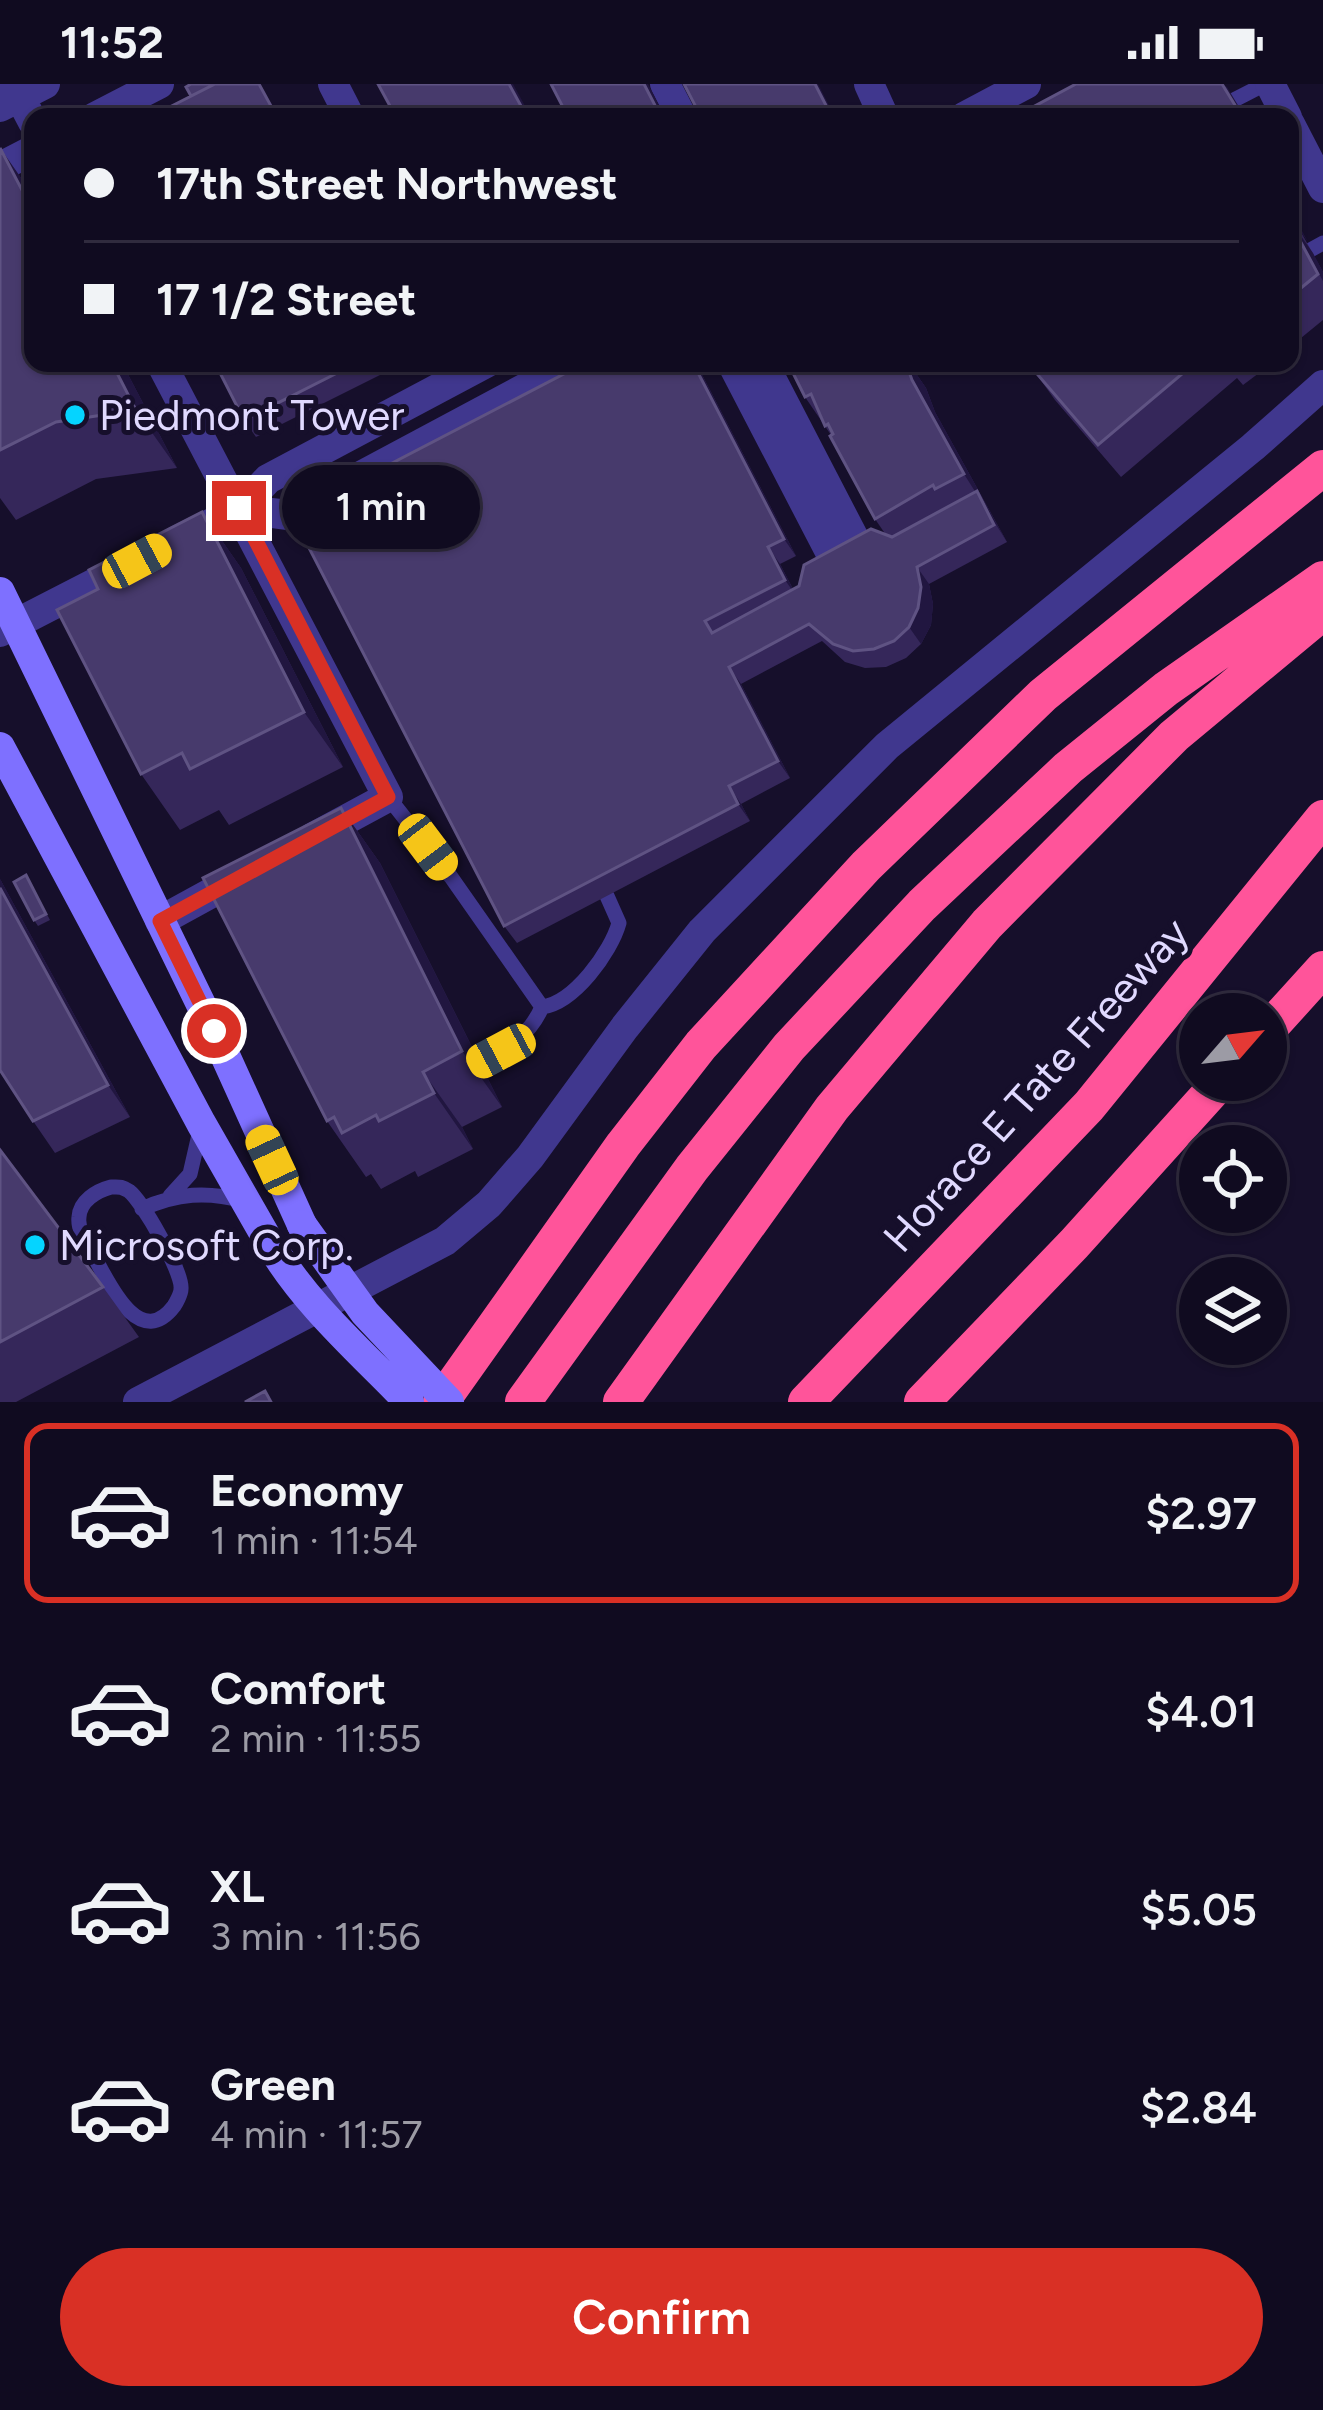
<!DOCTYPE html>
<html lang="en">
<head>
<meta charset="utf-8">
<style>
  body { margin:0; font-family:Figtree,sans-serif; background:#191429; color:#f1f3f6; height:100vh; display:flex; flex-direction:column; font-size:45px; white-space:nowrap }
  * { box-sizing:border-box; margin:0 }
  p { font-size:39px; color:#9c9ba5 }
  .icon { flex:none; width:66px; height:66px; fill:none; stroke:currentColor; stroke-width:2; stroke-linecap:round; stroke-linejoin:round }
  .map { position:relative; height:1318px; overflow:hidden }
  .drawer { display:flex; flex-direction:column; background:#100b20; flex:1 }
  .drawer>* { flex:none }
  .banner { position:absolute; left:24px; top:24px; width:1275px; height:264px; border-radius:24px; box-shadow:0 3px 9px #0004,0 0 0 3px #302b3e; display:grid; align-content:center; height:264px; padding:0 60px; background:#100b20 }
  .needle { width:78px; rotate:62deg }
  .buttons { position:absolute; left:1179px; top:909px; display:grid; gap:24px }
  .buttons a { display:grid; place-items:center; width:108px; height:108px; border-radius:50%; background:#100b20; box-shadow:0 3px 9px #0004,0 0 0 3px #302b3e; font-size:60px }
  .end { position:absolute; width:54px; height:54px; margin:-27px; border:15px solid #d93025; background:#fff; box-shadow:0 0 0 6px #fff }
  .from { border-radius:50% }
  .bubble { position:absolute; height:84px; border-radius:42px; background:#100b20; box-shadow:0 3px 9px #0004,0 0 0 3px #302b3e; font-size:39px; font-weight:600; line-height:84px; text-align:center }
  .car { position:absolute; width:36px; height:72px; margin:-36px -18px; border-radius:15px; box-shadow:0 0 9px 3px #0007; background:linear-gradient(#f5c518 24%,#345 0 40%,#f5c518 0 76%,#345 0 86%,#f5c518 0) }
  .banner b { display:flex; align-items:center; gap:42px; height:114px; font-size:45px }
  .banner b+b { border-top:3px solid #302b3e }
  .banner i { width:30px; height:30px; background:#f1f3f6 }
  ul { padding:21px 0 0; list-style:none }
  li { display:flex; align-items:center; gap:36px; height:180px; margin:0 24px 18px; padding:0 36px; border:6px solid transparent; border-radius:24px }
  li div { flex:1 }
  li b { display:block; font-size:45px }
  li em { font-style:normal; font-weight:600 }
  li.active { border-color:#d93025 }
  li>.icon { width:108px; height:108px; stroke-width:1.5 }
  .primary-button { display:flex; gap:24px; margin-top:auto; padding:24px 60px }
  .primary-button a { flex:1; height:138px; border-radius:72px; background:#d93025; color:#fff; font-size:48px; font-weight:600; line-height:138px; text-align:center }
  .status { display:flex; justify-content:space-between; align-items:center; height:84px; padding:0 60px; background:#100b20; direction:ltr }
  .status svg { height:33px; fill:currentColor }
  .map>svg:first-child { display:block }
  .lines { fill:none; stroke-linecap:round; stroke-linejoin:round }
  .lane { stroke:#40378e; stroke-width:15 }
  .street { stroke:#40378e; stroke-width:30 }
  .secondary { stroke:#7e70ff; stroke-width:30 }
  .highway { stroke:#ff549a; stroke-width:36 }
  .secondary-bridge { stroke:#7e70ff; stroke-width:30 }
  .wall { fill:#35275a }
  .shaded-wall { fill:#211640 }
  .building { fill:#473a6c; stroke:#5f5383; stroke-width:3 }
  .route { stroke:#d93025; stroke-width:15 }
  .poi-dot { fill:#05d4ff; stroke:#160f2b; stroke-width:4.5 }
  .labels { text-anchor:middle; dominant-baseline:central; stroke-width:10; stroke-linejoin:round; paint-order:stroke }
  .poi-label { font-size:42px; fill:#e0d9ff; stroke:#160f2b; text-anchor:start }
  .street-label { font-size:42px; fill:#e0d9ff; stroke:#160f2b }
</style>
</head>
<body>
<div class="status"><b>11:52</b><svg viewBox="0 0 49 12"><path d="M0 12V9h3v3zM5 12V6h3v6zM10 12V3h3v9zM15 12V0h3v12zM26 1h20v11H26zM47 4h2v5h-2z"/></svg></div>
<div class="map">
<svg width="1323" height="1318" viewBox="0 0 1323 1318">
  <rect width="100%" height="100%" fill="#160f2b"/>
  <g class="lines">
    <path class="lane" d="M 1234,16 L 1265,0
      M 1303,170 L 1323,159
      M 388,713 L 451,793 L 542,923 C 574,919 611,868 619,839 L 607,812
      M 479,979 C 507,964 529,953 542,923
      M 111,1103 C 119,1103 121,1102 129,1107 C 142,1117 183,1188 181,1205 C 181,1210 176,1219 174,1222 C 140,1267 109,1200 96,1176 C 90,1164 77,1148 79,1133 C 80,1117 96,1107 111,1103 Z
      M 170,1112 L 190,1090 L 201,1042
      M 142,1125 C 177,1109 207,1107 244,1117"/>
    <path class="street" d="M 13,0 L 33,38
      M 333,0 L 350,33
      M 665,0 L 682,33
      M 869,0 L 884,33
      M 1270,0 L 1287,33
      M 0,23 L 45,0
      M 95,33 L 159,0
      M 964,33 L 1026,0
      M 1290,40 L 1323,104
      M 0,83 L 33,66
      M 161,279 L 388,713 L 312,754
      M 732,279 L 839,485 L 856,496
      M 763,279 L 871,487
      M 240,425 L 288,431 L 572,279
      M 176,457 L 240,425 L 268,395 L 486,279
      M 0,548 L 128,482
      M 160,837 L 244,791
      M 138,1318 L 445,1157 L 489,1120 L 530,1073 L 625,943 L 702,847 L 887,662 L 1253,363 L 1323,301"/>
    <path class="secondary" d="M 0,508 L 214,947 L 302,1141
      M 0,663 L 201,1039 L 269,1158"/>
    <path class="highway" d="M 1266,948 L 1323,885
      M 441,1318 L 623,1061 L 701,961 L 866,782 L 1043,611 L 1323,384
      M 523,1318 L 692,1084 L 789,963 L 922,821 L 1068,684 L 1166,605 L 1323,495
      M 621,1318 L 832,1024 L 987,840 L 1174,652 L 1323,528
      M 806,1318 L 1089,1022 L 1323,734
      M 922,1318 L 1074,1160 L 1222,996"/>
    <path class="secondary-bridge" d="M 302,1141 L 365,1229 L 449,1318
      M 269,1158 C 304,1219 361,1268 409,1318"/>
  </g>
  <path class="wall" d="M 0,64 L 33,111 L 33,279 L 122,279 L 177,384 L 96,395 L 16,436 L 0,414 Z
    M 1290,128 L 1323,188 L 1323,236 L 1290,263 Z
    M 215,279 L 404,279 L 256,353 L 244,336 Z
    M 585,279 L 696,279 L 796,472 L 780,480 L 793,505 L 886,451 L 875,435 L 831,351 L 805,313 L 788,279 L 912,279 L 917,291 L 926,304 L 935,328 L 1007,458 L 929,500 L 933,520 L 931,541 L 921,560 L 906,574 L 886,583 L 865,584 L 845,578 L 822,557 L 741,600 L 790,694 L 741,720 L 750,737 L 517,859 L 504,842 Z
    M 1038,279 L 1258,279 L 1263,286 L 1243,301 L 1237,294 L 1121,393 L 1055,316 L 1032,284 Z
    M 202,428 L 241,484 L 343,683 L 229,741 L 219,726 L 180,746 L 141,690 L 98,505 Z
    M 341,724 L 380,779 L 502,1023 L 462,1043 L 473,1065 L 418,1093 L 415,1087 L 381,1105 L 371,1090 L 366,1093 L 327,1037 Z
    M 26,791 L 50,836 L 38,842 L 34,836 Z
    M 0,795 L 130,1033 L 55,1069 L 33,1037 Z
    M 0,1066 L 103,1203 L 139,1253 L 16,1318 L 0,1318 Z"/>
  <path class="shaded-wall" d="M 509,0 L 513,0 L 531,33 L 527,33 Z
    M 644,0 L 648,0 L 665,33 L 661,33 Z
    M 815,0 L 818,0 L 835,33 L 832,33 Z
    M 1222,0 L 1227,3 L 1245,33 L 1243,33 Z
    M 0,64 L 33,111 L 33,127 Z
    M 1290,128 L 1296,136 L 1308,158 L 1290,133 Z
    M 1291,138 L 1313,169 L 1323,188 L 1323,197 Z
    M 112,279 L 122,279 L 177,384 L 136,326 Z
    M 693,279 L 696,279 L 796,472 L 784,455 Z
    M 904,279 L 912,279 L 917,291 L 926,304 L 935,328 L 1007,458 L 964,390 Z
    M 202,428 L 241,484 L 343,683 L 304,628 Z
    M 768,463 L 780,480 L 797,513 L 785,496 Z
    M 917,483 L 929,500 L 933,520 L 931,541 L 921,560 L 909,543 Z
    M 729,583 L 741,600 L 790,694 L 778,677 Z
    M 729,702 L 741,720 L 750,737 L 738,720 Z
    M 341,724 L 380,779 L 502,1023 L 462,967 Z
    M 0,795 L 130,1033 L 108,1001 L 0,804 Z
    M 423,988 L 462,1043 L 473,1065 L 434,1009 Z"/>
  <path class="building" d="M 191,0 L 215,0 L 191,12 L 186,3 Z
    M 215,0 L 259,0 L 277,33 L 150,33 Z
    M 378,0 L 509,0 L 527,33 L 396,33 Z
    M 551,0 L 644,0 L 661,33 L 568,33 Z
    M 684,0 L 815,0 L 832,33 L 701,33 Z
    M 1076,0 L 1222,0 L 1241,31 L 1237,33 L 1014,33 Z
    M 0,64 L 33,127 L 33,279 L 112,279 L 136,326 L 56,338 L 0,366 Z
    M 1290,138 L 1318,190 L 1290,213 Z
    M 215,279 L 357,279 L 244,336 Z
    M 585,279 L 693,279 L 784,455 L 768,463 L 785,496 L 705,537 L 712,549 L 799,502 L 804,481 L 871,445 L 892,453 L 977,407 L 994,441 L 917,483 L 921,503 L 918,524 L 909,543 L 894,557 L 874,565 L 853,567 L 833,560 L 809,540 L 729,583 L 778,677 L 729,702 L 738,720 L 504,842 L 292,431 Z
    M 788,279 L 906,279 L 912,296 L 964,390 L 935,405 L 933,401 L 875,435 L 830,352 L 833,350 L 828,340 L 825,342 L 811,310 L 805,313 Z
    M 1038,279 L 1195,279 L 1098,361 L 1032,284 Z
    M 202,428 L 304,628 L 190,685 L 182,669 L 141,690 L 57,526 L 98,505 L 89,486 Z
    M 341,724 L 462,967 L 423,988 L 434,1009 L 379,1037 L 376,1031 L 342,1049 L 334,1033 L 327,1037 L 203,794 Z
    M 26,791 L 46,830 L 34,836 L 14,798 Z
    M 0,804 L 108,1001 L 33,1037 L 0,986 Z
    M 0,1066 L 103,1203 L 0,1258 Z
    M 265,1307 L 271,1318 L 245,1318 Z"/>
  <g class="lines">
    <path class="route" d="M 214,947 L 160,837 L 388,713 L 239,424"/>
  </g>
  <g class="poi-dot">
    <circle cx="75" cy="331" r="12"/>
    <circle cx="35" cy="1161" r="12"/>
  </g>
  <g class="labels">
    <g class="poi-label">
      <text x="99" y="331">Piedmont Tower</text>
      <text x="59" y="1161">Microsoft Corp.</text>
    </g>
    <g class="street-label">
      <text transform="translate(1036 1001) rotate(-48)">Horace E Tate Freeway</text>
    </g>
  </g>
</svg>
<div class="buttons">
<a><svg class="needle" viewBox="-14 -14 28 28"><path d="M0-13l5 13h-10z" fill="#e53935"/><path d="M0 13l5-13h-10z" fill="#9c9ba5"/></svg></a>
<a><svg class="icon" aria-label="locate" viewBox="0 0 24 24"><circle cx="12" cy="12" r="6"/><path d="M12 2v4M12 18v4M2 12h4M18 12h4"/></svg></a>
<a><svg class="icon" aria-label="layers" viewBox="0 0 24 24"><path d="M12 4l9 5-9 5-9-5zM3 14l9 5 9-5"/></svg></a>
</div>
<i class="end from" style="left:214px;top:947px"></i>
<i class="end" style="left:239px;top:424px"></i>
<div class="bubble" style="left:282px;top:381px;width:198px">1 min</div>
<i class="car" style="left:137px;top:477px;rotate:62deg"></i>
<i class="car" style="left:428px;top:763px;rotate:143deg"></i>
<i class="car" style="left:501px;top:967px;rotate:242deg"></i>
<i class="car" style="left:272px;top:1076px;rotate:335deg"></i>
<div class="banner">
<b><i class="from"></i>17th Street Northwest</b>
<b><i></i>17 1/2 Street</b>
</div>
</div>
<section class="drawer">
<ul>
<li class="active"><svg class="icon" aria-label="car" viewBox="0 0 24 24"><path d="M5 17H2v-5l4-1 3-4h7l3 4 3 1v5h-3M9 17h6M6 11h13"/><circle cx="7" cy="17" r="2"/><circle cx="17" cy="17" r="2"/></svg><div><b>Economy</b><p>1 min · 11:54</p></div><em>$2.97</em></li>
<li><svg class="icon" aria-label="car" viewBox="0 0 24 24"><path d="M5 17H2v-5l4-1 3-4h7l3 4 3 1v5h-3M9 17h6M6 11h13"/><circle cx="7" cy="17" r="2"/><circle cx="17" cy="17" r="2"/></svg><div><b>Comfort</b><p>2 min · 11:55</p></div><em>$4.01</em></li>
<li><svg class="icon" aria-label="car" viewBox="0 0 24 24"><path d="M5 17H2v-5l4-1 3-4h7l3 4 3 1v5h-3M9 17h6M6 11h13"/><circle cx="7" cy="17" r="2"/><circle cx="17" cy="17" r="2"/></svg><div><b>XL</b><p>3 min · 11:56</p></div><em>$5.05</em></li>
<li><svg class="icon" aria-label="car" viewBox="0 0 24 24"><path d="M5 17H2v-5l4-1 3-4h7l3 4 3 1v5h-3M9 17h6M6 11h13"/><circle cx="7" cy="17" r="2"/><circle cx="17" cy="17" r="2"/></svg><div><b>Green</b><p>4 min · 11:57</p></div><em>$2.84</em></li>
</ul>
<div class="primary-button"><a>Confirm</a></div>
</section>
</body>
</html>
